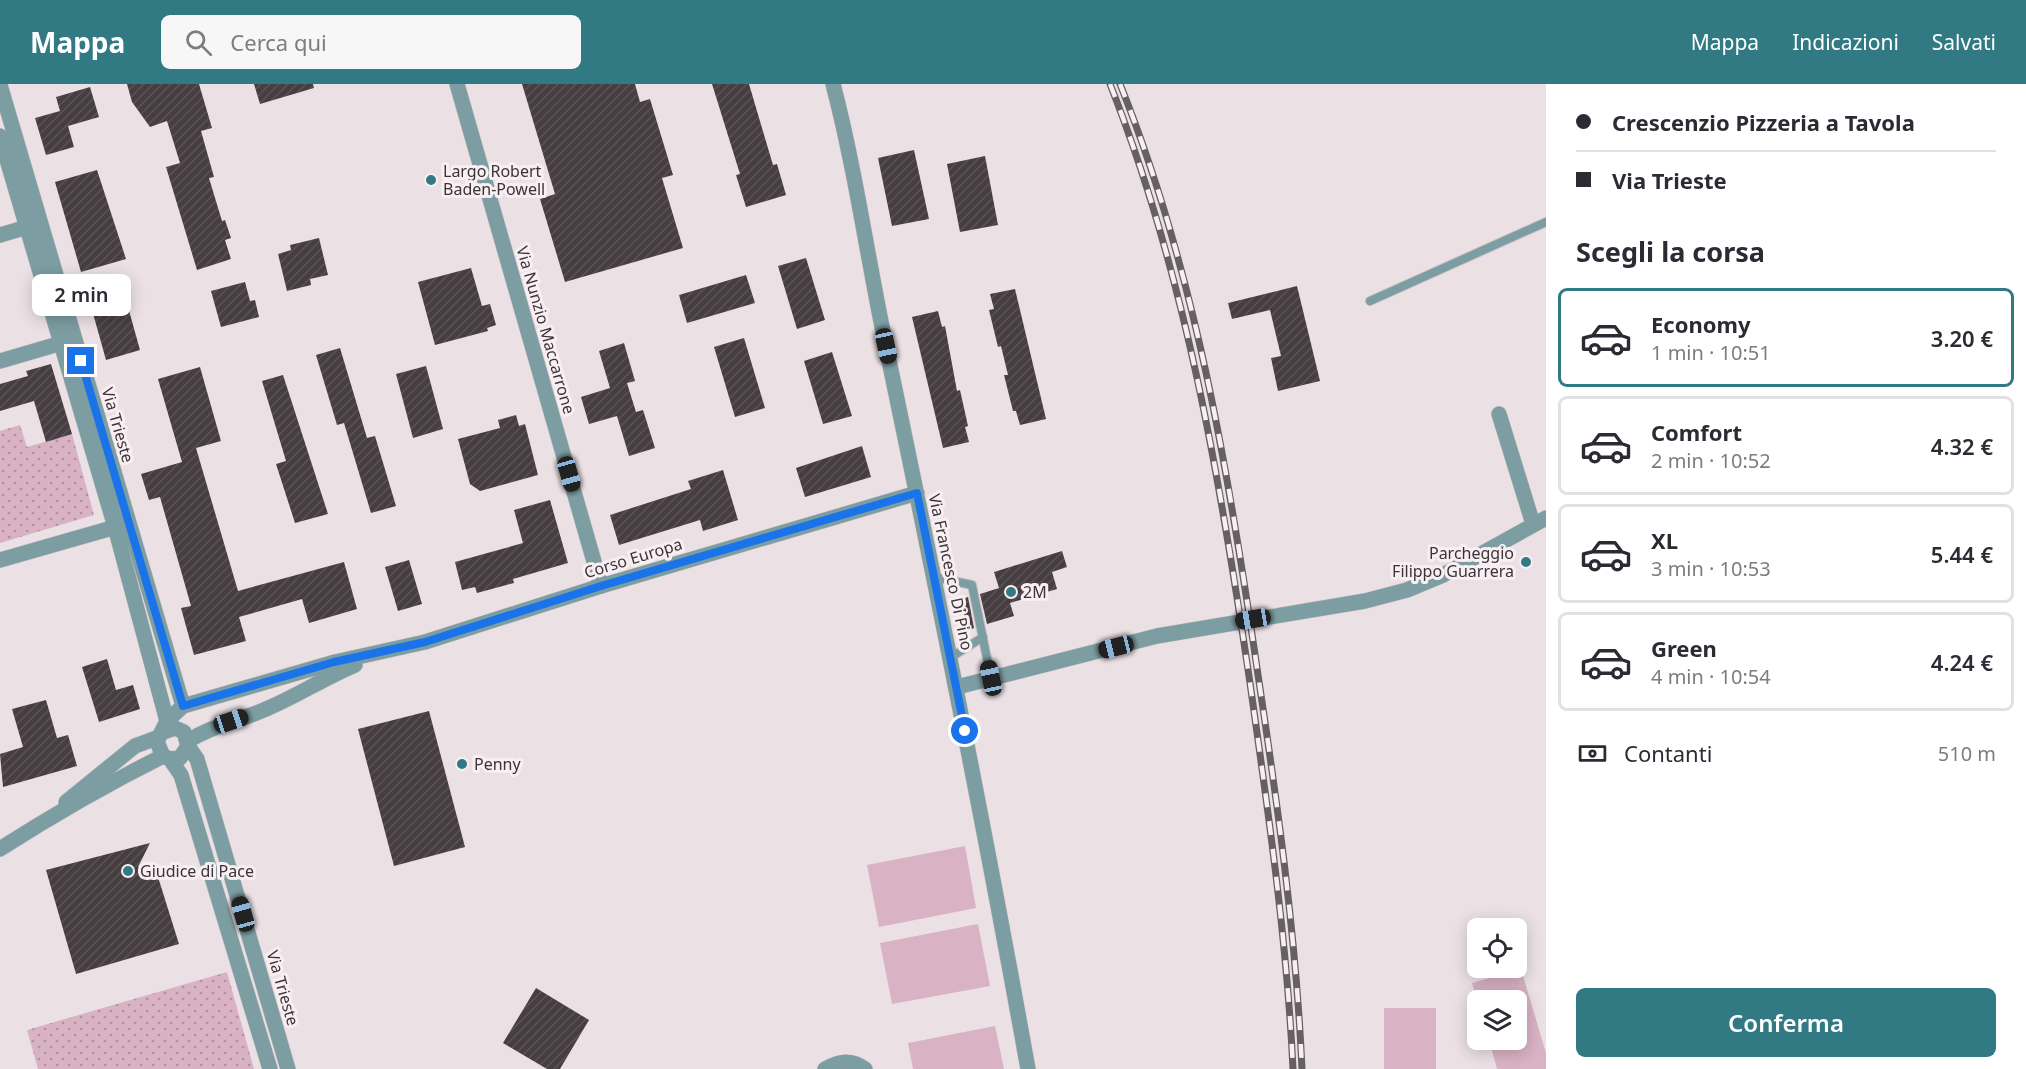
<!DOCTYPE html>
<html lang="it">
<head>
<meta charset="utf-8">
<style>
  body { margin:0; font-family:"Noto Sans",sans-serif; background:#f7f7f7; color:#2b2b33; height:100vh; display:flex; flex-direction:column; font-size:22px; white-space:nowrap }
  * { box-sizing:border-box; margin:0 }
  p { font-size:20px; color:#7c7c81 }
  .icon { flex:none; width:33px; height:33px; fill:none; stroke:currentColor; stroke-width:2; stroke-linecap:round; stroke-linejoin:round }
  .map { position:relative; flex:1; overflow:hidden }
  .drawer { display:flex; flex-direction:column; background:#fff; width:480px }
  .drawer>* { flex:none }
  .guide { display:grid; align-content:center; height:132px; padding:0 30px; background:#fff }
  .tools { position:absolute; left:1467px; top:834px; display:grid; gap:12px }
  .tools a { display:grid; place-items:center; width:60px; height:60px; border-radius:9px; background:#fff; box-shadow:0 3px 15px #0003; font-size:30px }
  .end { position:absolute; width:27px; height:27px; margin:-14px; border:8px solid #1a73e8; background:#fff; box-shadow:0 0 0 3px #fff }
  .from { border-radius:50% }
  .bubble { position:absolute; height:42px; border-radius:9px; background:#fff; box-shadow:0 3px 15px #0003; font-size:20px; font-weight:600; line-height:42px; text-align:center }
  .car { position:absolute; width:18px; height:36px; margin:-18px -9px; border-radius:8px; box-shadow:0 0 4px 2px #0007; background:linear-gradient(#222 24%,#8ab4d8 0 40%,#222 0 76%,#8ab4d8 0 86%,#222 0) }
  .guide b { display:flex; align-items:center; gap:21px; height:57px; font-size:22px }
  .guide b+b { border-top:2px solid #e1e1e2 }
  .guide i { width:15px; height:15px; background:#2b2b33 }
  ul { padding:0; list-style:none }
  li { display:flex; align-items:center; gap:18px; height:99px; margin:0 12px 9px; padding:0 18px; border:3px solid #e1e1e2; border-radius:9px }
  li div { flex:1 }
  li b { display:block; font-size:22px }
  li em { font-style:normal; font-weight:600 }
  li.on { border-color:#317983 }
  li>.icon { width:54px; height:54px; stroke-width:1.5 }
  h2 { padding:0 30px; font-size:27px; line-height:72px }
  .pay { display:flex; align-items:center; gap:15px; height:66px; padding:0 30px; font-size:22px }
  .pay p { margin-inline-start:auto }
  .cta { display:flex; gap:12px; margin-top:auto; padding:12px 30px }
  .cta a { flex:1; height:69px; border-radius:9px; background:#317983; color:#fff; font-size:24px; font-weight:600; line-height:69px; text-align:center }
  header { display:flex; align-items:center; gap:36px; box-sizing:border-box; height:84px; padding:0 30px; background:#317983; color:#fff }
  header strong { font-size:28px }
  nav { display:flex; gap:33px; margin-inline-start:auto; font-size:21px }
  .search { width:420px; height:54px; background:#f7f7f7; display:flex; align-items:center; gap:15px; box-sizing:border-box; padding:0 21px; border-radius:9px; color:#7c7c81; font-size:22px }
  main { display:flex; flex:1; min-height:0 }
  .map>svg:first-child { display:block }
  .green { fill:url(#green-dots) }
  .pitch { fill:#d9b2c3 }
  .building { fill:url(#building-hatch) }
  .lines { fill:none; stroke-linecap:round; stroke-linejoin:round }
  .service-casing { stroke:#c7bfc2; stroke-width:10 }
  .minor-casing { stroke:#c7bfc2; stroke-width:16 }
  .tertiary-casing { stroke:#c7bfc2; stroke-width:16 }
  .service { stroke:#7c9da2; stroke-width:8 }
  .minor { stroke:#7c9da2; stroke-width:15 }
  .tertiary { stroke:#7c9da2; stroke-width:15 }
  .rail-casing { stroke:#666063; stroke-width:7 }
  .rail { stroke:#f9eef2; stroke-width:4.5; stroke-dasharray:14; stroke-linecap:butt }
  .route { stroke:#1a73e8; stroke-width:8 }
  .poi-dot { fill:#317983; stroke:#f9eef2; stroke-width:2 }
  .labels { text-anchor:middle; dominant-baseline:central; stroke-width:6; stroke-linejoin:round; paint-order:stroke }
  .poi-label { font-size:16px; fill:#393537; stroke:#f9eef2; text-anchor:start }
  .street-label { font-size:16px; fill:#393537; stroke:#f9eef2 }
</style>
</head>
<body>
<header>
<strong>Mappa</strong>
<div class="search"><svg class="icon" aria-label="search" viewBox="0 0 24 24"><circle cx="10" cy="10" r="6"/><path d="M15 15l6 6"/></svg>Cerca qui</div>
<nav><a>Mappa</a><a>Indicazioni</a><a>Salvati</a></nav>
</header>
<main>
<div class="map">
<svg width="1546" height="985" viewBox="0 0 1546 985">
  <defs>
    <pattern id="green-dots" width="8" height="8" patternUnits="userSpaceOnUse" patternTransform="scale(1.5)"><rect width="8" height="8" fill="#d9b2c3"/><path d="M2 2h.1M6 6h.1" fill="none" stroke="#b1929f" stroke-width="1.8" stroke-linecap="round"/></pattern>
    <pattern id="building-hatch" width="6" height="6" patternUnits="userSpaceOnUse" patternTransform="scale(1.5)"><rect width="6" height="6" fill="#473e42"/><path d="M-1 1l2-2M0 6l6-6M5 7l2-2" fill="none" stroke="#5a5255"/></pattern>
  </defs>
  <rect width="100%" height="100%" fill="#ebe1e5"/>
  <path class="green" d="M 20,341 L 27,363 L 72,350 L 94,431 L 0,459 L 0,347 Z
    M 227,888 L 254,985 L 38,985 L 27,946 Z"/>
  <path class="pitch" d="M 965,762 L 976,824 L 879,843 L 867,781 Z
    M 978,840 L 990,902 L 892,920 L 880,859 Z
    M 1521,885 L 1546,969 L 1546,985 L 1497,985 L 1489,956 L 1516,956 L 1516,916 L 1477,917 L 1472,899 Z
    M 1384,924 L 1436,924 L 1436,985 L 1384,985 Z
    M 995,942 L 1004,985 L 913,985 L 908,959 Z"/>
  <path class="building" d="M 127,0 L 199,0 L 212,44 L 201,47 L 214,93 L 209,94 L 222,137 L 225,136 L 231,154 L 225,156 L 231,175 L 197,186 L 166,83 L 180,79 L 167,37 L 150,43 L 132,18 Z
    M 254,0 L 313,0 L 314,4 L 260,20 Z
    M 522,0 L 635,0 L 640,18 L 650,15 L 673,91 L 662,94 L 683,164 L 565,198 L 540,115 L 555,110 Z
    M 712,0 L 749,0 L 773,81 L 777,80 L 786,111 L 746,123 L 736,91 L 740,90 Z
    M 90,3 L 99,33 L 68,42 L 74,63 L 46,71 L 35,34 L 60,27 L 56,13 Z
    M 914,66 L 929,135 L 892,142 L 878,74 Z
    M 985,72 L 998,141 L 960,148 L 947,80 Z
    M 97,86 L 126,175 L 81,188 L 55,98 Z
    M 319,154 L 328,191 L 310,195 L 311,201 L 287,207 L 278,170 L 291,166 L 290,161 Z
    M 806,174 L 825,236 L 797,245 L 778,182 Z
    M 471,184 L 482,222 L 490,220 L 496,241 L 487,244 L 488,247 L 435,261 L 418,198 Z
    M 746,191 L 755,219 L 687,239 L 679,211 Z
    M 245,198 L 250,217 L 255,216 L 259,233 L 221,243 L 211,207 Z
    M 1297,202 L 1320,297 L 1278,307 L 1271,274 L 1281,272 L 1270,226 L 1232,235 L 1228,219 Z
    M 123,205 L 140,266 L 106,276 L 89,215 Z
    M 1015,205 L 1046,335 L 1020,341 L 1016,327 L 1013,327 L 1004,291 L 1008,291 L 1001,262 L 998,263 L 989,226 L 994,225 L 990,210 Z
    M 938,227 L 942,243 L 945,242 L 957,307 L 960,306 L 968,342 L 965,343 L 969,358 L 943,364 L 912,233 Z
    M 744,254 L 765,324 L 735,333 L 714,263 Z
    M 624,259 L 635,297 L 627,299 L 636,328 L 643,326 L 655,364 L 629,372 L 617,332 L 589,340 L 581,313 L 610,304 L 599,267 Z
    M 340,264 L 367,354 L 375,352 L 396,422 L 371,429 L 344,339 L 337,341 L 316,271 Z
    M 832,268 L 852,332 L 823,340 L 804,277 Z
    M 51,280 L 72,350 L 46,358 L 34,317 L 0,327 L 0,300 L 28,292 L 26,287 Z
    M 426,282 L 443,345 L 413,354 L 396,290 Z
    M 200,283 L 221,357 L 196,364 L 238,507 L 344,478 L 357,525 L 309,539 L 302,515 L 239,533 L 246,557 L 194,571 L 181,524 L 191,522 L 160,413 L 149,416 L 141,390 L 182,378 L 158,295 Z
    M 283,291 L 328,430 L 295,439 L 276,380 L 286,377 L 262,297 Z
    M 516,331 L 519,342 L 525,340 L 538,391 L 480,407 L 470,400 L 458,355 L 500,344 L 498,336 Z
    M 862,362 L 871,393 L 805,413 L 796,384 Z
    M 723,386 L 738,436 L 703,447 L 700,436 L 619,461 L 610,431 L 691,405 L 688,397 Z
    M 550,416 L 568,479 L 513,495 L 514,499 L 477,509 L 475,503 L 462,506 L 455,478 L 523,459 L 514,426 Z
    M 1062,467 L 1067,483 L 1052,488 L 1057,505 L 1010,519 L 1014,532 L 987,540 L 980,510 L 999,504 L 994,488 Z
    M 409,476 L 422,520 L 398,527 L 385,483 Z
    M 968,513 L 974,544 L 969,546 L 960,516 Z
    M 107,575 L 116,606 L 133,601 L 140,625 L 99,638 L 82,583 Z
    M 46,616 L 57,654 L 68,651 L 77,682 L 3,703 L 0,670 L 23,663 L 12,625 Z
    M 429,627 L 465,763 L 394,782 L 358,645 Z
    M 150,759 L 138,783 L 158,793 L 179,860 L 76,890 L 46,786 Z
    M 536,904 L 589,936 L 560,985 L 547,985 L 503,959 Z"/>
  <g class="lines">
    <g class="service-casing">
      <path id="service" d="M 1370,217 L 1546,138
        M 934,493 L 972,501 L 991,594
        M 950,574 L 983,553"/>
    </g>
    <g class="minor-casing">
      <path id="minor" d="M 457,0 L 601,502
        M 0,151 L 37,140
        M 0,277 L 72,256
        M 1499,330 L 1533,440
        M 0,476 L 126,440
        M 957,603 L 1157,552 L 1365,517 L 1407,506 L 1443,491 L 1546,434
        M 825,985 C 840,977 851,975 865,985"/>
    </g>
    <g class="tertiary-casing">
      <path id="tertiary" d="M 833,0 C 856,88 868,178 887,267 C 937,506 985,745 1028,985
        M 0,1 L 183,622
        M 0,52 L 115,443 L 167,637
        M 161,649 L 167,637 L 183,622 L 335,578 L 425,558 L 601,502 L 917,409
        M 188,657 C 213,641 240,637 266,625 C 297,612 324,594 355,581
        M 188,662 L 197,675 L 288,985
        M 170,675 L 181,691 L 270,985
        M 66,718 L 135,662 L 159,653
        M 0,765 C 53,731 107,700 163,672 L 170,675 L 180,674 L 188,662 L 184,648 L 175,644 L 161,649 L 157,658 L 163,672"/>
    </g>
    <use href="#service" class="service"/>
    <use href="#minor" class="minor"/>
    <use href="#tertiary" class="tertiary"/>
    <g class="rail-casing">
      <path id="rail" d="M 1110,0 C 1186,192 1220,395 1250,599 C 1268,727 1287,856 1293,985
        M 1120,0 C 1195,187 1228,385 1257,584 C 1277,717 1296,850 1302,985"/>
    </g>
    <use href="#rail" class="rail"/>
  </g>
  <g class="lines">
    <path class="route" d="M 81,277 L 183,622 L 334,578 L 425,558 L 601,502 L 917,409 L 965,647"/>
  </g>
  <g class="poi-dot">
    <circle cx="431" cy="96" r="6"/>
    <circle cx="1526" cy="478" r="6"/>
    <circle cx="1011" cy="508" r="6"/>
    <circle cx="462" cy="680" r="6"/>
    <circle cx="128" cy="787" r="6"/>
  </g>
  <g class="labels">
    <g class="poi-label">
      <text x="443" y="87">Largo Robert<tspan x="443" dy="18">Baden-Powell</tspan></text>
      <text x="1514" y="469" text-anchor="end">Parcheggio<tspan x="1514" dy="18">Filippo Guarrera</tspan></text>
      <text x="1023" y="508">2M</text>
      <text x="474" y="680">Penny</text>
      <text x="140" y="787">Giudice di Pace</text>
    </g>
    <g class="street-label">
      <text transform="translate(546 246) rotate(74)">Via Nunzio Maccarrone</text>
      <text transform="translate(118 341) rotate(74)">Via Trieste</text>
      <text transform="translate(633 474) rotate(-17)">Corso Europa</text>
      <text transform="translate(951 488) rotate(78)">Via Francesco Di Pino</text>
      <text transform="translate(283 904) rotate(74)">Via Trieste</text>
    </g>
  </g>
</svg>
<div class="tools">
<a><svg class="icon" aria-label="locate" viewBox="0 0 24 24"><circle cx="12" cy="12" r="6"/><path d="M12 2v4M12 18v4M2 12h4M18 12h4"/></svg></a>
<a><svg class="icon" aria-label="layers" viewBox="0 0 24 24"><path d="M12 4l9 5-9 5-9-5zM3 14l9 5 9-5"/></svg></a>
</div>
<i class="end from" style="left:965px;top:647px"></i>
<i class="end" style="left:81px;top:277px"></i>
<div class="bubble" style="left:32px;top:190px;width:99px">2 min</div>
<i class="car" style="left:886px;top:262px;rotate:168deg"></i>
<i class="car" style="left:569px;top:390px;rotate:164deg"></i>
<i class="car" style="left:1253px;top:535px;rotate:261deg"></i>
<i class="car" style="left:1116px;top:563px;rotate:256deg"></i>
<i class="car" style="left:991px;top:594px;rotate:348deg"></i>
<i class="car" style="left:231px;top:637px;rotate:72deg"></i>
<i class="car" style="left:243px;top:830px;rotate:344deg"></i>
</div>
<section class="drawer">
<div class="guide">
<b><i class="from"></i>Crescenzio Pizzeria a Tavola</b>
<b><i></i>Via Trieste</b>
</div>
<h2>Scegli la corsa</h2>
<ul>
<li class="on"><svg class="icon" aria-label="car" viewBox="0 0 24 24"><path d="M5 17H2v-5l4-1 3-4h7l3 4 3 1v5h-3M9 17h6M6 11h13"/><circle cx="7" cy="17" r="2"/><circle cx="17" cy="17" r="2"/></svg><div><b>Economy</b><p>1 min · 10:51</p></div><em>3.20 €</em></li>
<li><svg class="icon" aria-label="car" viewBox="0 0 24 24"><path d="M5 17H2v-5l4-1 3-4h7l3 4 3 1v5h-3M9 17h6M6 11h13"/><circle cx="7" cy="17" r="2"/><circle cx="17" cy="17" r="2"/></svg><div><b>Comfort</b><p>2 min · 10:52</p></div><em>4.32 €</em></li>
<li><svg class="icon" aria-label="car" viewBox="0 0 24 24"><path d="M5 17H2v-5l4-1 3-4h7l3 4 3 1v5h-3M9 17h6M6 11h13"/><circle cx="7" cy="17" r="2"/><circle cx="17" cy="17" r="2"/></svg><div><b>XL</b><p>3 min · 10:53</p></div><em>5.44 €</em></li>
<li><svg class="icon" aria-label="car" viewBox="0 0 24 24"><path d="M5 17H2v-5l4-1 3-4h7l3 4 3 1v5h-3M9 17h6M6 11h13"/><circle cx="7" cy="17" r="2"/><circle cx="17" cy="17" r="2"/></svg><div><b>Green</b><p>4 min · 10:54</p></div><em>4.24 €</em></li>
</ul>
<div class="pay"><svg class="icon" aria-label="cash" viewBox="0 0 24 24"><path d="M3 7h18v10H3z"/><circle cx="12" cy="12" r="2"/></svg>Contanti<p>510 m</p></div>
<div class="cta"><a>Conferma</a></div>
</section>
</main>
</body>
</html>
